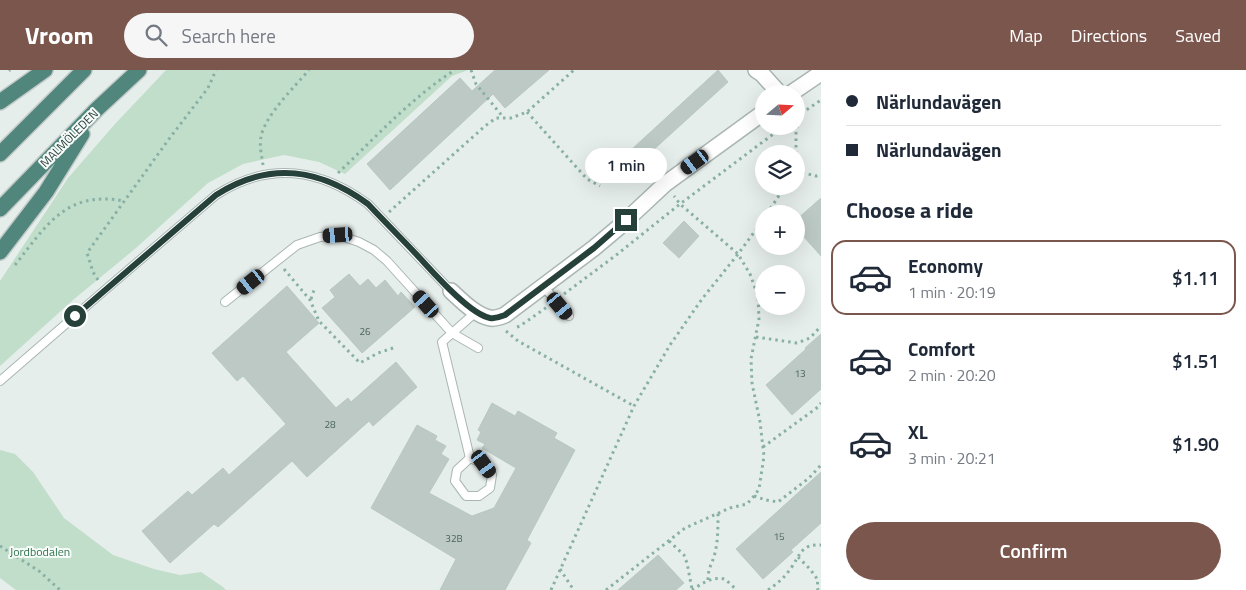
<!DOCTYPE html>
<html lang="en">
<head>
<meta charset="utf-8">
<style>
  body { margin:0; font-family:"Titillium Web",sans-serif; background:#f6f6f7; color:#1f2937; height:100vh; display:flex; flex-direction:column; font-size:19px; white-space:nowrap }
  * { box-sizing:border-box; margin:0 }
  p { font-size:16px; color:#747a83 }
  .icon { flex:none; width:28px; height:28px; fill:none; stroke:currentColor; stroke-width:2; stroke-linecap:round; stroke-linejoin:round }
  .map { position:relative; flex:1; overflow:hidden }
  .details { display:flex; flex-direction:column; background:#fff; width:425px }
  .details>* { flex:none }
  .hud { display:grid; align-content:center; height:110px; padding:0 25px; background:#fff }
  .needle { width:32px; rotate:71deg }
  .tools { position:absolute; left:755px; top:15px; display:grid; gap:10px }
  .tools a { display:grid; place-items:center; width:50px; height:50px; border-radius:50%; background:#fff; box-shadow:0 5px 20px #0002; font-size:25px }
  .end { position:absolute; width:22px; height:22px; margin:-11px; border:6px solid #26403a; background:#fff; box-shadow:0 0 0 2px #fff }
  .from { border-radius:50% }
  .bubble { position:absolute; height:35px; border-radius:18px; background:#fff; box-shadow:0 5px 20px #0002; font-size:16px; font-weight:600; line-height:35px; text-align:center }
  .car { position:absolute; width:15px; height:30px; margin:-15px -8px; border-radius:6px; box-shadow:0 0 4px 1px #0007; background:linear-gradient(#222 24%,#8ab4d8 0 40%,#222 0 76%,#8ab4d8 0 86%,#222 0) }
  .hud b { display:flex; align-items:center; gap:18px; height:48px; font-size:19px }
  .hud b+b { border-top:1px solid #e0e1e3 }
  .hud i { width:12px; height:12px; background:#1f2937 }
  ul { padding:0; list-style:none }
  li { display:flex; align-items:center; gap:15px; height:75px; margin:0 10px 8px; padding:0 15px; border:2px solid transparent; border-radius:15px }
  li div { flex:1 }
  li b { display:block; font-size:19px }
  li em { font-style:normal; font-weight:600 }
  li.selected { border-color:#7b564d }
  li>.icon { width:45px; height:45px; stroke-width:1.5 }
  h2 { padding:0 25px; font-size:22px; line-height:60px }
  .button { display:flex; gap:10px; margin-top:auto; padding:10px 25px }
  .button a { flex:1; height:58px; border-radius:30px; background:#7b564d; color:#fff; font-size:20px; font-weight:600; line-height:58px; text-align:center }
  header { display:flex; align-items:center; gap:30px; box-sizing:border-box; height:70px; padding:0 25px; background:#7b564d; color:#fff }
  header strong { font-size:24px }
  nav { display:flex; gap:28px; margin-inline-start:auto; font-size:18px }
  .search { width:350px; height:45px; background:#f6f6f7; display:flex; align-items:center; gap:12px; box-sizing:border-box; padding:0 18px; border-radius:28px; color:#747a83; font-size:19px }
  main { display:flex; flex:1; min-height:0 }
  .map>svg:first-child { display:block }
  .green { fill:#c1deca }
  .building { fill:#bcc9c4; stroke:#b9c8c2 }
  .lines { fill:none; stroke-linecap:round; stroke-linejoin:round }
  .service-casing { stroke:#a9b6b2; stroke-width:10 }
  .minor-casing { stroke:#a9b6b2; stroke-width:18 }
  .trunk-casing { stroke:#c2cac8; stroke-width:18 }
  .path { stroke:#89b0a5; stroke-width:3; stroke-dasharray:2.5 4; stroke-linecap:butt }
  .service { stroke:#fff; stroke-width:8 }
  .minor { stroke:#fff; stroke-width:15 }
  .trunk { stroke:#50867c; stroke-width:15 }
  .route { stroke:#26403a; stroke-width:6 }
  .labels { text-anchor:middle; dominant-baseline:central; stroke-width:4; stroke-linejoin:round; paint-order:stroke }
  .number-label { font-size:10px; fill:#4c625c }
  .street-label { font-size:12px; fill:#26403a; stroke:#f7fbf9 }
  .park-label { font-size:12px; fill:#32754f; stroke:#f7fbf9 }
</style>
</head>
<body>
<header>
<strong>Vroom</strong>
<div class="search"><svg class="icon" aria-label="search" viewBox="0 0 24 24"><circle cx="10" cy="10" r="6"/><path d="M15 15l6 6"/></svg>Search here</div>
<nav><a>Map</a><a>Directions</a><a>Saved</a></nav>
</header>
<main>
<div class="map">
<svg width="821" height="520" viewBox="0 0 821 520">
  <rect width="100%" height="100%" fill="#e6eeeb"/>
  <path class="green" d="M 166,0 L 468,0 L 452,6 L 345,104 L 319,92 L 284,85 L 243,94 L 208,113 L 136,178 L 73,230 L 0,296 L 0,211 L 68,108 L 115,54 Z
    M 0,380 L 15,384 L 33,402 L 64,448 L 113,485 L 154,499 L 180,505 L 201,502 L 223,517 L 226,520 L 16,520 L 0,508 Z"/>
  <path class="building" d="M 495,0 L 549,0 L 505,38 L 493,24 L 390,120 L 367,94 L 460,8 L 472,21 Z
    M 718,0 L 728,12 L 629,102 L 619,91 Z
    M 821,128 L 821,186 L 796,158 L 796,150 Z
    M 684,151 L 699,166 L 679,188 L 663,173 Z
    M 349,204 L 360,216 L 368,209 L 376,218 L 385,210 L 398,226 L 401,222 L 415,237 L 362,283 L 322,238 L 335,227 L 330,220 Z
    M 287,216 L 319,253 L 286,282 L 336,338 L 348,328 L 351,332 L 396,292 L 417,317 L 373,356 L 369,351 L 307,407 L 292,391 L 218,457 L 214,454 L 170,493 L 142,461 L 188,421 L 192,425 L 223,398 L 229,405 L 286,354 L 243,306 L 237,311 L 212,283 Z
    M 821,264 L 821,319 L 792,345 L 766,315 L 806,279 L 805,278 Z
    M 492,333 L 515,346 L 518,341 L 557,363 L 554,368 L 575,380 L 527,470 L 531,473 L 505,520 L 440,520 L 456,489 L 371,438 L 417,355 L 437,366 L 435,370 L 446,376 L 441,384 L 449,389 L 429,423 L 472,446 L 494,438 L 516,398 L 482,378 L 485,374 L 477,370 L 481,362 L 478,360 Z
    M 821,402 L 821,453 L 791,480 L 793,482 L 763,509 L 736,479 Z
    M 658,485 L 684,513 L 676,520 L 618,520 Z"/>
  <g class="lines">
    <g class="service-casing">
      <path id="service" d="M 543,216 L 569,246
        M 225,232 L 297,175 L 320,167 L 338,165 L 359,172 L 374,180 L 387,191 L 452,263 L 478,278
        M 0,311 L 105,220 L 216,125 C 269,91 319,98 368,134 L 451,221
        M 470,388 L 484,394 L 492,405 L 490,418 L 479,426 L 466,426 L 455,411 L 457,400 L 470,388 L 442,272 L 476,242"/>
    </g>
    <g class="minor-casing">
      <path id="minor" d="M 756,0 L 762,4 L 780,24
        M 790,24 L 821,3
        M 451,221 C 461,230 475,245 490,248 C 495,249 500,247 505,245 L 594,178 L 619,157 L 665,114 L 764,42"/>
    </g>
    <g class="trunk-casing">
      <path id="trunk" d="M 0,32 L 45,0
        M 0,84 L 84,0
        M 0,139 L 97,39 L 139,0
        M 0,182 L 46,122 L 82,64"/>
    </g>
    <path class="path" d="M 471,0 L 476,14 L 503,47
      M 9,1 L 10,0
      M 527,42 L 587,109 L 600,116
      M 796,47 L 821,30
      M 796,84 L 796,63 L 799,45
      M 263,95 C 262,87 259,76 261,67 C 264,47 295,16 309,0
      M 796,101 L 816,106 L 821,105
      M 338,103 C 375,68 412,27 455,0
      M 389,142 L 485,56 L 496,48 L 511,48 L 527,42 L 574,0
      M 767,144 L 785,116
      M 15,195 C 46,156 66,120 124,131
      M 284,199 L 310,230 L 319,251 L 360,293 L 378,283 L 396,277
      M 98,210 L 93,202 L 87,183 L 169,69 L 208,18 L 216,0
      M 564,224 L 615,186 L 680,134 L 784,56
      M 311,229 L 315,217
      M 517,257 L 520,256 L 547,237
      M 506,261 L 518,271 L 634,336
      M 756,267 L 797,273 L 810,268 L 821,256
      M 763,377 L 818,337 L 821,333
      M 754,426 L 766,430 L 778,432 L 809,408 L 821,395
      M 669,471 L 684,485 L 687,493 L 692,519
      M 0,476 L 39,501 L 60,520
      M 798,487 L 810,499 L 818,510 L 817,517 L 818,520
      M 560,499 L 571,516 L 575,520
      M 708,510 C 708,497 712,495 715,483 C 718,471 718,457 718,443
      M 551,520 L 634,336 L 670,275 L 702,229 L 738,184 L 764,149
      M 606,520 L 685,458 L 730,438 L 747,434 L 754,426 L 759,419 L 764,386 L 760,352 L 752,313 L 751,289 L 759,249 L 758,226 L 750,204 L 738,184 L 680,134 L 674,126
      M 692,520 C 701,514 713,506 724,509 C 728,511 733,517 737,520
      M 768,520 C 777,514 785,507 791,498 C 801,484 801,474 821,475"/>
    <use href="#service" class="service"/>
    <use href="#minor" class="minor"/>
    <use href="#trunk" class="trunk"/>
  </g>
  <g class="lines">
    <path class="route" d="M 75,246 L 216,125 C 269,91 319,98 368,134 C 384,151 401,168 417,185 C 432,201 469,244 490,248 C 496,249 500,247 505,245 L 594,178 L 626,150"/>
  </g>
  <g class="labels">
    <g class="number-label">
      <text x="365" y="261">26</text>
      <text x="800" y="303">13</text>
      <text x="330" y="354">28</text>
      <text x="779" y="466">15</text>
      <text x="454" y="468">32B</text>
    </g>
    <g class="street-label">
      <text transform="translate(69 68) rotate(-45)">MALMÖLEDEN</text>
    </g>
    <g class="park-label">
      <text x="40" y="481">Jordbodalen</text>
    </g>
  </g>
</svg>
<div class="tools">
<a><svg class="needle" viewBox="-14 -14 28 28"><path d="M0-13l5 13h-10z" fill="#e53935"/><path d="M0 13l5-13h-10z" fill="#747a83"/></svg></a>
<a><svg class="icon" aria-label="layers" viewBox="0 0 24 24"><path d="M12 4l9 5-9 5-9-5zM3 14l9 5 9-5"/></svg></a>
<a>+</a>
<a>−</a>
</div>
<i class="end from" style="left:75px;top:246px"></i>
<i class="end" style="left:626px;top:150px"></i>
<div class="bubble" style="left:585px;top:78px;width:82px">1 min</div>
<i class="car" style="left:695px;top:92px;rotate:234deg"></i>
<i class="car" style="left:338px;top:165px;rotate:266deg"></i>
<i class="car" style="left:251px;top:212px;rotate:232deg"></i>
<i class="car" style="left:426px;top:234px;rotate:318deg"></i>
<i class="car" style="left:560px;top:236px;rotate:140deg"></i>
<i class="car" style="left:484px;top:394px;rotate:144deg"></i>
</div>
<section class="details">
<div class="hud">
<b><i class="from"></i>Närlundavägen</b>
<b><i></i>Närlundavägen</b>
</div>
<h2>Choose a ride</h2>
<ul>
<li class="selected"><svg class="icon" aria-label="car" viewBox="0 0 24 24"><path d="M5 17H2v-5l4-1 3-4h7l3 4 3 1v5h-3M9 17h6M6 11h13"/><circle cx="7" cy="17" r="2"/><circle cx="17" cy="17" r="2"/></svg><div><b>Economy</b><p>1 min · 20:19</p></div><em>$1.11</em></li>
<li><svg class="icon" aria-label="car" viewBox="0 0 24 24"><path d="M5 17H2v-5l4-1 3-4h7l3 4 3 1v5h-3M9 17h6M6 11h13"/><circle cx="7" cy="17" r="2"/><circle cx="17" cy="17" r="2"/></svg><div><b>Comfort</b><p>2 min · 20:20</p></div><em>$1.51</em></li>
<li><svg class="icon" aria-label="car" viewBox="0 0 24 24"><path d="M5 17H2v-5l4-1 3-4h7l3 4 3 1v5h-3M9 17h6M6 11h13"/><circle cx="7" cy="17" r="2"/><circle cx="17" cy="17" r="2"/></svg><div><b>XL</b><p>3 min · 20:21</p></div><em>$1.90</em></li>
</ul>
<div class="button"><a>Confirm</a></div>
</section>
</main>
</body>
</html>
